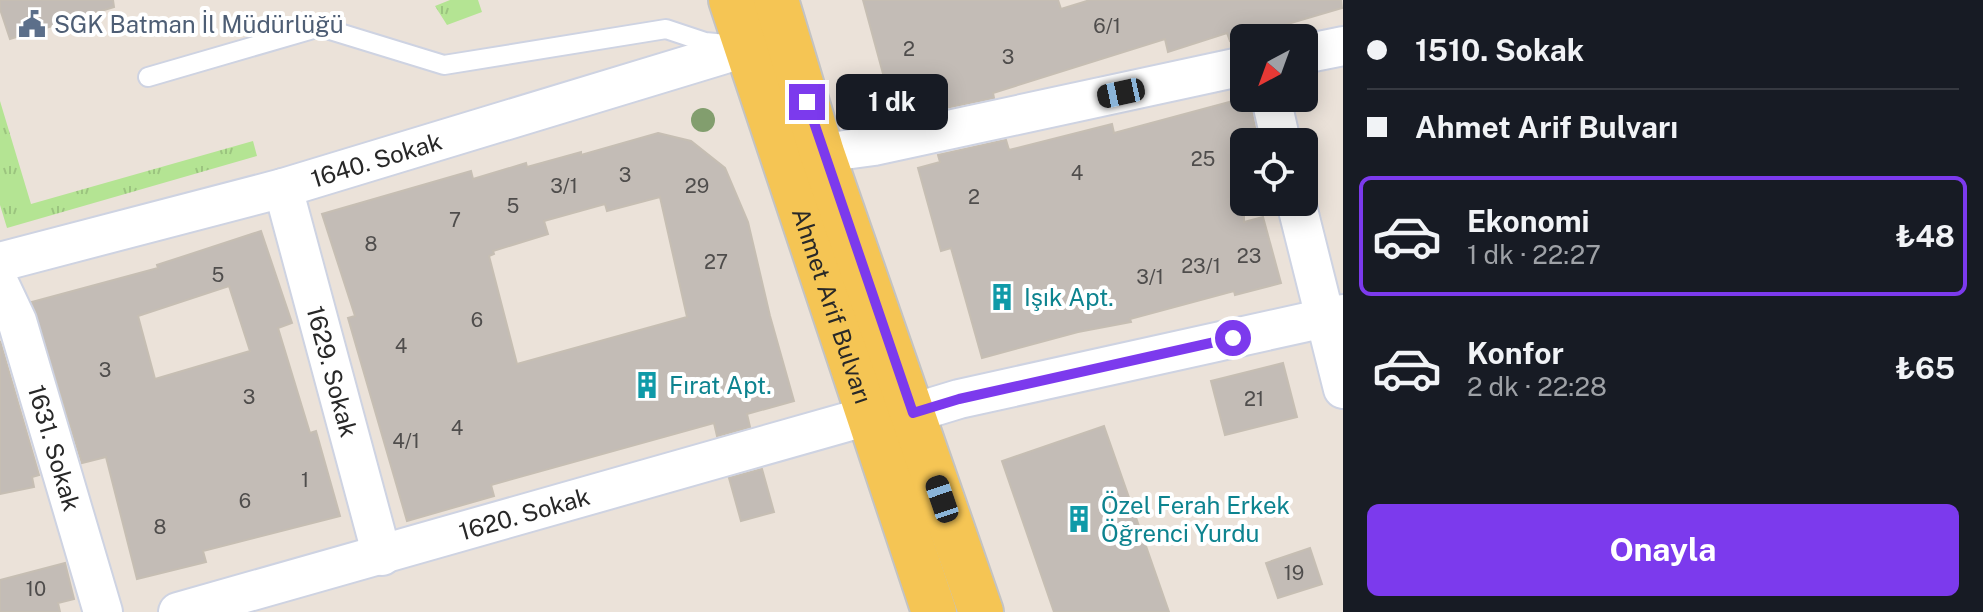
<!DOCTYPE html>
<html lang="tr">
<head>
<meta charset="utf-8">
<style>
  body { margin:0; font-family:"Public Sans",sans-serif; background:#20242c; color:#f1f3f6; height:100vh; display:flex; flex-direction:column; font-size:30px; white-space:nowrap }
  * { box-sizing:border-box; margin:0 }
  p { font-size:26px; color:#9ea1a6 }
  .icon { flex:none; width:44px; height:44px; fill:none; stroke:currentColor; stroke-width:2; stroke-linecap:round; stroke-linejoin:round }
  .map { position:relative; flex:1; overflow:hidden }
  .panel { display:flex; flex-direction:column; background:#171b24; width:640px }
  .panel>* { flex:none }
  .guide { display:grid; align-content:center; height:176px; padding:0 24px; background:#171b24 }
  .needle { width:52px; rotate:221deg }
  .tools { position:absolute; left:1230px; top:24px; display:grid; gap:16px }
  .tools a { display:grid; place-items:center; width:88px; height:88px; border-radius:12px; background:#171b24; box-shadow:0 4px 20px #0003; font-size:40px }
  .end { position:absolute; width:36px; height:36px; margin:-18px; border:10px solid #7c3aed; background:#fff; box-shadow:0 0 0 4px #fff }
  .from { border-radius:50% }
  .bubble { position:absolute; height:56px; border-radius:12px; background:#171b24; box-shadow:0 4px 20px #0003; font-size:26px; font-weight:700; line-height:56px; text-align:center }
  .car { position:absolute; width:24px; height:48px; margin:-24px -12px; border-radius:10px; box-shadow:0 0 6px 2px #0007; background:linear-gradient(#222 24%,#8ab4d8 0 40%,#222 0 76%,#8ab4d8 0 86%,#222 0) }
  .guide b { display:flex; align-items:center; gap:28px; height:76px; font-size:30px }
  .guide b+b { border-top:2px solid #363941 }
  .guide i { width:20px; height:20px; background:#f1f3f6 }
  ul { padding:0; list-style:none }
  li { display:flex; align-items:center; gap:24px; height:120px; margin:0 16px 12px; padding:0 8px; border:4px solid transparent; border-radius:12px }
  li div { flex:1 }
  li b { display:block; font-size:30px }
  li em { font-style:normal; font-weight:700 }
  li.current { border-color:#7c3aed }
  li>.icon { width:72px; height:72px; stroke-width:1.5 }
  .button { display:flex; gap:16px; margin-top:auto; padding:16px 24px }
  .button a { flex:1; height:92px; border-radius:12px; background:#7c3aed; color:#fff; font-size:32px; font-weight:700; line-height:92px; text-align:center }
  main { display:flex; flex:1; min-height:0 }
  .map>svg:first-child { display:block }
  .grass { fill:url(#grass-tufts) }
  .building { fill:#c3bcb6; stroke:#c6beb3; stroke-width:2; fill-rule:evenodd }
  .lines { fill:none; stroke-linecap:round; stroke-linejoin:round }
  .lane-casing { stroke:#ced3e2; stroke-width:22 }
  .street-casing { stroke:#ced3e2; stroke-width:42 }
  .primary-casing { stroke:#c3c3c3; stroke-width:48 }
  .lane { stroke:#fff; stroke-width:18 }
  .street { stroke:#fff; stroke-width:38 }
  .primary { stroke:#f5c554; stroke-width:44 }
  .tree { fill:#829e6e }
  .route { stroke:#7c3aed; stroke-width:10 }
  .labels { text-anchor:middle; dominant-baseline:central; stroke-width:8; stroke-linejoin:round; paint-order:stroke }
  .number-label { font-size:20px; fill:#4f4d4c }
  .service-label { font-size:24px; fill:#4e5e75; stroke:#fff; text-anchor:start }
  .street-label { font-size:24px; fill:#282828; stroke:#fff }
  .culture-label { font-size:24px; fill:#0d838f; stroke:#fff; text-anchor:start }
</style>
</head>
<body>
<main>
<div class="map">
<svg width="1343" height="612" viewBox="0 0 1343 612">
  <defs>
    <pattern id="grass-tufts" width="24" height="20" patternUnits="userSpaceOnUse" patternTransform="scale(2)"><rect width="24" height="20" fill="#b4e493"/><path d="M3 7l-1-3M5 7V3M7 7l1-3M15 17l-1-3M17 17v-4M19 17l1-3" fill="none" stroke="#9bc47f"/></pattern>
  </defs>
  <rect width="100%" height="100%" fill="#ebe2d9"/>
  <path class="grass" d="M 450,0 L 478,0 L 482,12 L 447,25 L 435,6 Z
    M 0,101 L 31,204 L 253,141 L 257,156 L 7,228 L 0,205 Z"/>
  <path class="building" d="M 0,0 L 113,0 L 114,7 L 10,39 L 0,9 Z
    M 863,0 L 1058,0 L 1061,9 L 1090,0 L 1341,0 L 1342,8 L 1230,41 L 1227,33 L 1168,52 L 1165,39 L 993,93 L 994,98 L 925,112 L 923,106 L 894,114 Z
    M 1244,98 L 1249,98 L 1258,142 L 1244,142 L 1244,222 L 1263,217 L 1281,283 L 1235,295 L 1234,291 L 1130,319 L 1131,322 L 1078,332 L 982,358 L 951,248 L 941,251 L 918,168 L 940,162 L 938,155 L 1006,140 L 1009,150 L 1112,124 L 1114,133 Z
    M 658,133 L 691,141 L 725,168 L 748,222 L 770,316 L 794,401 L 747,414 L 750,427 L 717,436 L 714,423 L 491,485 L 494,496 L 407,521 L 348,318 L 355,316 L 322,214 L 471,171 L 473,179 L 526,163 L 527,167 L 581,152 L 581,155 ZM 660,197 L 687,317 L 517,364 L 489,256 L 494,254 L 493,251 L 548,234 L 544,221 L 605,204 L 607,211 Z
    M 261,231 L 292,323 L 278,328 L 310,433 L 316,431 L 340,516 L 203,551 L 206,562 L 137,579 L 106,457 L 82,463 L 32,302 L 158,268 L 157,265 ZM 229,286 L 250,351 L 155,379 L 138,316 Z
    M 0,341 L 39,475 L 32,477 L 34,487 L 0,494 Z
    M 1283,363 L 1297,417 L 1225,435 L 1211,381 Z
    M 1104,426 L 1169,612 L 1054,612 L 1002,461 Z
    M 762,469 L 774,512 L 741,521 L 729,478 Z
    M 1310,548 L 1322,584 L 1278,598 L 1266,563 Z
    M 65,563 L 74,599 L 58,603 L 60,612 L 0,612 L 0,580 Z"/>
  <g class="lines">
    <g class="lane-casing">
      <path id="lane" d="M 148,77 L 320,27 L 444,65 L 666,29 L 705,42 L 726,44"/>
    </g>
    <g class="street-casing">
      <g id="street">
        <path d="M 1304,54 L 1343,46"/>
        <path d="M 1271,98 L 1281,142"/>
        <path d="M 822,153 L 874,146 L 1244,66"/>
        <path id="s1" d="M 283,188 L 382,556"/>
        <path d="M 1296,202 L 1343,389"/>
        <path id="s2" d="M 0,262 L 283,188 L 748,47"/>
        <path id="s3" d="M 0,285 L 17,321 L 103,612"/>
        <path d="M 913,413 L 959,399 L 1343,314"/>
        <path id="s4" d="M 178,612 L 868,416"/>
      </g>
    </g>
    <g class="primary-casing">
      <g id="primary">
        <path id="s5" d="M 731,0 L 934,612"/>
        <path d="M 776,0 L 822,153 L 981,612"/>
      </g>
    </g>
    <use href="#lane" class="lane"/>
    <use href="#street" class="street"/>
    <use href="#primary" class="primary"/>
  </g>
  <circle class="tree" cx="703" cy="120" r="12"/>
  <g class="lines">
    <path class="route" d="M 807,102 L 913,413 L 959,399 L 1233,338"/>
  </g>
  <defs>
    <g id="civic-bare" transform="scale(2.16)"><path d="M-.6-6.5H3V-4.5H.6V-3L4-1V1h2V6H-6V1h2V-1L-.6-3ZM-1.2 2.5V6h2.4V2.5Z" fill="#5c6f8a" stroke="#fff" stroke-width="2.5" paint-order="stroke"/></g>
    <g id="building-bare" transform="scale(2.16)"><path d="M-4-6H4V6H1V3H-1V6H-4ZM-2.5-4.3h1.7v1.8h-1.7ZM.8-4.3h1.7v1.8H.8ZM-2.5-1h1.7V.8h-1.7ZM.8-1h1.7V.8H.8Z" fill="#0f9aa8" stroke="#fff" stroke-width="2.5" paint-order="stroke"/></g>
  </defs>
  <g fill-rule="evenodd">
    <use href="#civic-bare" x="32" y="24"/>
    <use href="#building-bare" x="1002" y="297"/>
    <use href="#building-bare" x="647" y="385"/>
    <use href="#building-bare" x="1079" y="519"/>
  </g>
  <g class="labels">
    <g class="number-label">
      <text x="1107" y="26">6/1</text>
      <text x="909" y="49">2</text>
      <text x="1008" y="57">3</text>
      <text x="1203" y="159">25</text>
      <text x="1077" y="173">4</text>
      <text x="625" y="175">3</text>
      <text x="564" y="186">3/1</text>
      <text x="697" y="186">29</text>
      <text x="974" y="197">2</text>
      <text x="513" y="206">5</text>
      <text x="455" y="220">7</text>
      <text x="371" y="244">8</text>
      <text x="1249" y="256">23</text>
      <text x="716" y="262">27</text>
      <text x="1201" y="266">23/1</text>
      <text x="218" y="275">5</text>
      <text x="1150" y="277">3/1</text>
      <text x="477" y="320">6</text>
      <text x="401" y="346">4</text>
      <text x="105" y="370">3</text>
      <text x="249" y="397">3</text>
      <text x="1254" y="399">21</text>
      <text x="457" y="428">4</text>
      <text x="406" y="441">4/1</text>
      <text x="305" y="480">1</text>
      <text x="245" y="501">6</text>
      <text x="160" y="527">8</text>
      <text x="1294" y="573">19</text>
      <text x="36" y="589">10</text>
    </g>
    <g class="service-label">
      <text x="54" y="24">SGK Batman İl Müdürlüğü</text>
    </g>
    <g class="street-label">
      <text stroke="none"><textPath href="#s2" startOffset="390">1640. Sokak</textPath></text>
      <text stroke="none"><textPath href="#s5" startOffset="322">Ahmet Arif Bulvarı</textPath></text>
      <text stroke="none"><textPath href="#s1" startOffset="190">1629. Sokak</textPath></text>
      <text stroke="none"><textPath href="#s3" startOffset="172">1631. Sokak</textPath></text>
      <text stroke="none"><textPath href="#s4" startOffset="360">1620. Sokak</textPath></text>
    </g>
    <g class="culture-label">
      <text x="1024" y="297">Işık Apt.</text>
      <text x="669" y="385">Fırat Apt.</text>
      <text x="1101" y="505">Özel Ferah Erkek<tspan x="1101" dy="28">Öğrenci Yurdu</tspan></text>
    </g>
  </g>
</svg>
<div class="tools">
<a><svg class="needle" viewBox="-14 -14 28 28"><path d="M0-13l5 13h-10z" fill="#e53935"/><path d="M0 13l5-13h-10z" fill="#9ea1a6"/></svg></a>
<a><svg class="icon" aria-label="locate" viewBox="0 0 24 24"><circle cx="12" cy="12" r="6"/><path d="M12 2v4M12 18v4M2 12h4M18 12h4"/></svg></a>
</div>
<i class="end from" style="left:1233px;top:338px"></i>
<i class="end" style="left:807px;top:102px"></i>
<div class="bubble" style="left:836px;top:74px;width:112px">1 dk</div>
<i class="car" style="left:1121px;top:93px;rotate:258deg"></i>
<i class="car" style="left:942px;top:499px;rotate:341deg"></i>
</div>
<section class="panel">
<div class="guide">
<b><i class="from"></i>1510. Sokak</b>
<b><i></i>Ahmet Arif Bulvarı</b>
</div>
<ul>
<li class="current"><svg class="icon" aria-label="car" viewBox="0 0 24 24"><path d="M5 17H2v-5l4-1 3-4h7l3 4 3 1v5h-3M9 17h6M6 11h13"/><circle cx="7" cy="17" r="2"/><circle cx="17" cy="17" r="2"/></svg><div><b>Ekonomi</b><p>1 dk · 22:27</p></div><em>₺48</em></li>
<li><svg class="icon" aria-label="car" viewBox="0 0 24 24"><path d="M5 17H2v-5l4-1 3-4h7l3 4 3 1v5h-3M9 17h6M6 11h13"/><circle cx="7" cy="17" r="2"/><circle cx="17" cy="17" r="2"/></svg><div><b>Konfor</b><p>2 dk · 22:28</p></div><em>₺65</em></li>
</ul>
<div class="button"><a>Onayla</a></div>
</section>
</main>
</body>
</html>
